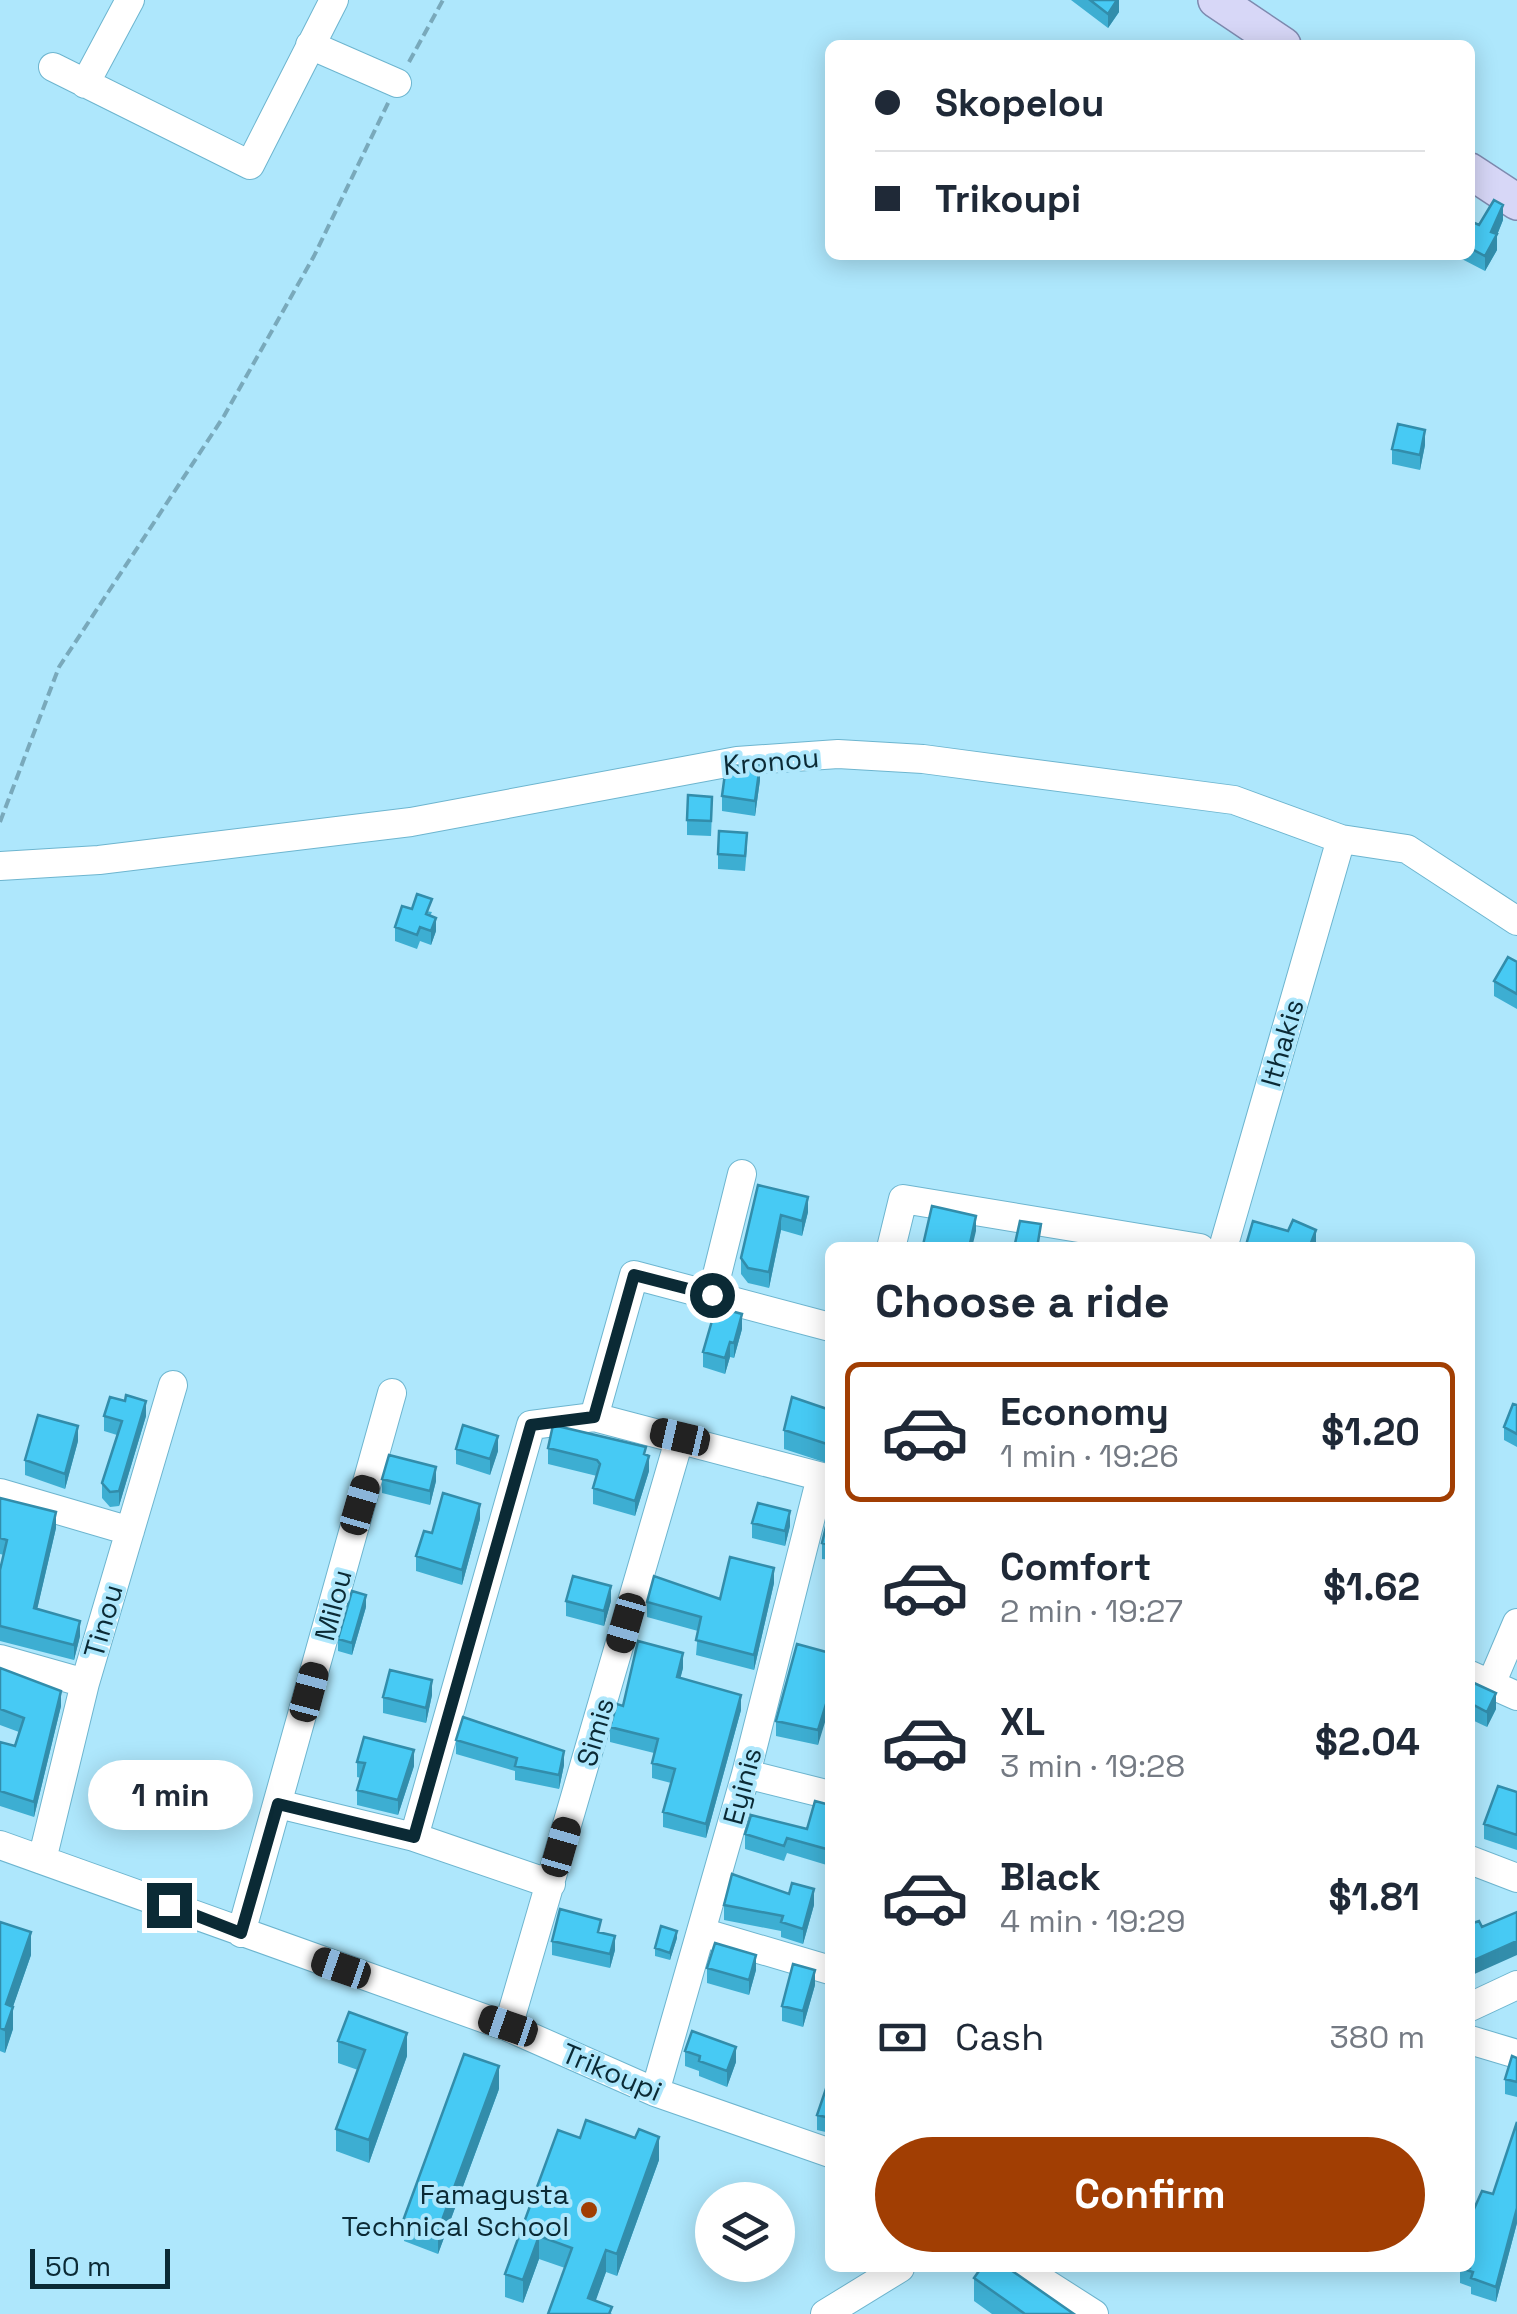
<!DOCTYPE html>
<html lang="en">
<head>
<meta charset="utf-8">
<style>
  body { margin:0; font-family:"Space Grotesk",sans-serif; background:#f2f2f3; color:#1f2937; height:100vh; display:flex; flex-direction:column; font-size:38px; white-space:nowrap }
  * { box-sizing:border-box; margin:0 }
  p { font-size:32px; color:#747a83 }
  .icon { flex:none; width:55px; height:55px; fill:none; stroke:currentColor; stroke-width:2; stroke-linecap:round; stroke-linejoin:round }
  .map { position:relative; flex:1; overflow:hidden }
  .panel { position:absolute; left:825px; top:1242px; width:650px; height:1030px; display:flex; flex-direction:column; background:#fff; border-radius:15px; box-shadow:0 5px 25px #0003 }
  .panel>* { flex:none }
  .guide { position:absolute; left:825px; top:40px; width:650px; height:220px; border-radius:15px; box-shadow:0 5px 25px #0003; display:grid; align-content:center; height:220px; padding:0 50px; background:#fff }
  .fabs { position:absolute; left:695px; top:2182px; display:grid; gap:20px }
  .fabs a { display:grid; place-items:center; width:100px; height:100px; border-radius:50%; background:#fff; box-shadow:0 5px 25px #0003; font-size:50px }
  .scale { position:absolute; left:30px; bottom:25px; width:140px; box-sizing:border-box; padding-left:10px; border:5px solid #0b2a35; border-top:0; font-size:28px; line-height:35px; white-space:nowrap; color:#0b2a35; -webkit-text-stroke:8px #aee7fc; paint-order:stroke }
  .end { position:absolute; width:45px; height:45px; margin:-22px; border:12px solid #0b2a35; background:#fff; box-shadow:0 0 0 5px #fff }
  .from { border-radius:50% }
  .bubble { position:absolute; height:70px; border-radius:35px; background:#fff; box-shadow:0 5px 25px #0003; font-size:32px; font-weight:600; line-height:70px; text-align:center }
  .car { position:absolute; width:30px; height:60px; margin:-30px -15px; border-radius:12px; box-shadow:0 0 8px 2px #0007; background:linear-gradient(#222 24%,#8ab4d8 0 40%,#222 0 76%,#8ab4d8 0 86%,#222 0) }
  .guide b { display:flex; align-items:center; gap:35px; height:95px; font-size:38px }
  .guide b+b { border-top:2px solid #e0e1e3 }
  .guide i { width:25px; height:25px; background:#1f2937 }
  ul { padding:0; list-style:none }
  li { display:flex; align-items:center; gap:30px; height:140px; margin:0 20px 15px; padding:0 30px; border:5px solid transparent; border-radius:15px }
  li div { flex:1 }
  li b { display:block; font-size:38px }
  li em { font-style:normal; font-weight:600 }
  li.selected { border-color:#a13e03 }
  li>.icon { width:90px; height:90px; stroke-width:1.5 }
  h2 { padding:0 50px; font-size:45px; line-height:120px }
  .pay { display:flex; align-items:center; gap:25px; height:110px; padding:0 50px; font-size:38px }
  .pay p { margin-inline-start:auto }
  .cta { display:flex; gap:20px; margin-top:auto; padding:20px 50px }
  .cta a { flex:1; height:115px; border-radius:60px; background:#a13e03; color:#fff; font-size:40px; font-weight:600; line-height:115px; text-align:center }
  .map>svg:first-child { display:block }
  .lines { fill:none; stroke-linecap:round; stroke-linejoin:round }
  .minor-casing { stroke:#6db5cf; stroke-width:30 }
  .major-casing { stroke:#7e8aaf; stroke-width:38 }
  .path { stroke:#79a9bb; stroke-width:4; stroke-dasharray:10 5; stroke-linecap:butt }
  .minor { stroke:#fff; stroke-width:28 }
  .major { stroke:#d7d7f7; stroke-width:35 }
  .wall { fill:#3daed2 }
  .shaded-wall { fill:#328dab }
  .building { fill:#47caf4; stroke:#328dab; stroke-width:2.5 }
  .route { stroke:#0b2a35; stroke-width:12 }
  .poi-dot { fill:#a13e03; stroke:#aee7fc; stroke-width:4 }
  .labels { text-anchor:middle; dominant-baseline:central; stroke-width:8; stroke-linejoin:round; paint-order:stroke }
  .street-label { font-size:28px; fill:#0b2a35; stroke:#aee7fc }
  .poi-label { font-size:28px; fill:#0b2a35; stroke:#aee7fc; text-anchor:end }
</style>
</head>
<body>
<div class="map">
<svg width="1517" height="2314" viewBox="0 0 1517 2314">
  <rect width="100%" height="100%" fill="#aee7fc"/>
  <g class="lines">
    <g class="minor-casing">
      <path id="minor" d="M 310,45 L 397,83
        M 53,67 L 250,165 L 334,0
        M 85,84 L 130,0
        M 0,866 L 99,860 L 411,822 L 737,761 L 838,754 L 923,759 L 1234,800 L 1341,839 L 1407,849 L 1517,921
        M 891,1248 L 903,1199 L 1200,1248
        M 1223,1248 L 1341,839
        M 712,1295 L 742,1174
        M 830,1327 L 634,1275 L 594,1417 L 830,1479
        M 0,1493 L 130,1531
        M 0,1659 L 85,1683
        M 1470,1675 L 1517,1696
        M 1491,1684 L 1517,1623
        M 746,1774 L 830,1795
        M 278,1804 L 414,1837 L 551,1884
        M 414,1837 L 531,1425 L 594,1417
        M 0,1845 L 508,2027 L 655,2092 L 830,2153
        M 42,1860 L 85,1683 L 173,1385
        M 1470,1860 L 1517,1878
        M 701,1932 L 830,1970
        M 241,1933 L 392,1393
        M 1470,2007 L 1517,1985
        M 508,2027 L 680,1437
        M 1470,2040 L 1517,2054
        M 655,2092 L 746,1774 L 821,1477
        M 1022,2268 L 1094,2314
        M 825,2314 L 900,2268"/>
    </g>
    <g class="major-casing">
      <path id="major" d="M 1216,0 L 1283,45
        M 1470,171 L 1517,202"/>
    </g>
    <path class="path" d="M 409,62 L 443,0
      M 0,822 L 59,667 L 224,416 L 314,256 L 389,101"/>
    <use href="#minor" class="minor"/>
    <use href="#major" class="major"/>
  </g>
  <path class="wall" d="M 1071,0 L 1119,0 L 1119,12 L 1108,28 Z
    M 1503,220 L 1497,235 L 1497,250 L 1485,271 L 1458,257 L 1458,255 L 1470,255 L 1470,221 L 1479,225 Z
    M 1425,445 L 1420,470 L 1392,464 L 1392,449 Z
    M 760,780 L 755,816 L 722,811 L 722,796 Z
    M 712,812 L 711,836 L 687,835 L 687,820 Z
    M 747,848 L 745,871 L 718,869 L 718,854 Z
    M 412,909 L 432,912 L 430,916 L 436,931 L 431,945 L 420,941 L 417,949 L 395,941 L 395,927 Z
    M 1517,962 L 1517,1009 L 1494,996 L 1494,981 Z
    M 758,1185 L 808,1212 L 802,1236 L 781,1230 L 769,1288 L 748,1283 L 741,1274 L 741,1258 Z
    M 742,1329 L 734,1358 L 730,1357 L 725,1374 L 703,1367 L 703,1352 Z
    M 1517,1405 L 1517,1447 L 1504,1440 L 1504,1427 Z
    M 830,1410 L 830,1464 L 784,1449 L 784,1430 Z
    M 104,1416 L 146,1416 L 119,1506 L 110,1507 L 102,1498 L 102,1483 L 117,1435 L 104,1431 Z
    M 78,1441 L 65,1489 L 25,1475 L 25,1460 Z
    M 548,1448 L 646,1455 L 649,1471 L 635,1516 L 593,1504 L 593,1488 L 597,1476 L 548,1464 Z
    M 456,1449 L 498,1451 L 490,1475 L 456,1464 Z
    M 382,1479 L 436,1481 L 430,1505 L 382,1493 Z
    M 0,1498 L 56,1528 L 37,1609 L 80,1636 L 74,1660 L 0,1641 L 0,1570 L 4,1555 L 0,1554 Z
    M 830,1510 L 830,1560 L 822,1559 L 822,1543 Z
    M 480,1519 L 462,1585 L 416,1571 L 416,1556 Z
    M 752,1523 L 790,1526 L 785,1546 L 752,1538 Z
    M 774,1583 L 754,1670 L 696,1655 L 698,1631 L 647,1617 L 647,1602 L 720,1599 Z
    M 566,1601 L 611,1601 L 604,1626 L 566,1616 Z
    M 366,1607 L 352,1655 L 338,1651 L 338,1639 Z
    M 830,1653 L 818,1745 L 776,1736 L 776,1721 Z
    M 0,1668 L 61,1706 L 34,1817 L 0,1806 L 0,1742 L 15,1746 L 19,1732 L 0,1725 Z
    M 683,1668 L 680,1678 L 741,1710 L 706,1838 L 663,1827 L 663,1812 L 671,1783 L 652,1778 L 652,1763 L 654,1753 L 610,1742 L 610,1727 L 623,1706 Z
    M 1470,1692 L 1496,1709 L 1487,1727 L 1470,1719 Z
    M 432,1695 L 426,1723 L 383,1713 L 383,1697 Z
    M 456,1740 L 564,1765 L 559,1789 L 515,1780 L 515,1771 L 456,1754 Z
    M 357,1762 L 414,1766 L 398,1815 L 357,1805 L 357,1790 L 361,1778 L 357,1777 Z
    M 1517,1792 L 1517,1850 L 1484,1839 L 1484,1824 Z
    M 830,1805 L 830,1866 L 787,1853 L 784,1861 L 745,1849 L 745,1834 L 807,1829 Z
    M 789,1894 L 814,1905 L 803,1944 L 781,1937 L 781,1931 L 724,1920 L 724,1905 Z
    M 0,1922 L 31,1955 L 13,2006 L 13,2029 L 5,2053 L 0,2051 Z
    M 601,1933 L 615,1950 L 610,1968 L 552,1955 L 552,1941 Z
    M 677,1938 L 670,1960 L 655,1956 L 655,1948 Z
    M 707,1968 L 756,1970 L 749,1995 L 707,1983 Z
    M 815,1985 L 803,2027 L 782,2021 L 782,2006 Z
    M 338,2041 L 407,2056 L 369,2163 L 336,2151 L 336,2129 L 358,2070 L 338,2063 Z
    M 685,2051 L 736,2062 L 727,2087 L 699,2076 L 699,2071 L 685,2066 Z
    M 1517,2058 L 1517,2097 L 1505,2094 L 1505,2079 Z
    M 830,2077 L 830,2133 L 817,2130 L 817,2115 Z
    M 499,2089 L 438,2254 L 404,2241 L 404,2218 Z
    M 1517,2122 L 1517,2223 L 1496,2302 L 1471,2294 L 1471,2287 L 1460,2283 L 1460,2268 L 1493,2194 Z
    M 580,2138 L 659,2160 L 617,2276 L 606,2272 L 595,2301 L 612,2314 L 548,2314 L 565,2268 L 539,2259 L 523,2303 L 505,2297 L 505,2274 Z
    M 974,2278 L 1074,2314 L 992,2314 L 974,2301 Z"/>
  <path class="shaded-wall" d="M 1117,0 L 1119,0 L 1119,12 L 1108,28 L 1108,14 Z
    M 1503,205 L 1503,220 L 1497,235 L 1497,250 L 1485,271 L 1485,256 L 1491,232 Z
    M 1425,430 L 1425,445 L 1420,470 L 1420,455 Z
    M 760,765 L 760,780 L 755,816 L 755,801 Z
    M 436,918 L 436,931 L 431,945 L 431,931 Z
    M 808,1197 L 808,1212 L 802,1236 L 802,1221 Z
    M 781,1215 L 781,1230 L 769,1288 L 769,1272 Z
    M 976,1216 L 976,1231 L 972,1248 L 969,1248 Z
    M 1316,1230 L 1316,1245 L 1315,1248 L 1309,1248 Z
    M 742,1314 L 742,1329 L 734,1358 L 734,1343 Z
    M 730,1342 L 730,1357 L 725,1374 L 725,1358 Z
    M 146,1401 L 146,1416 L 119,1506 L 119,1491 Z
    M 78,1426 L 78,1441 L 65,1489 L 65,1474 Z
    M 498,1436 L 498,1451 L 490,1475 L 490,1459 Z
    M 649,1456 L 649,1471 L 635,1516 L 635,1501 Z
    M 436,1467 L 436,1481 L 430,1505 L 430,1491 Z
    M 480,1504 L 480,1519 L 462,1585 L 462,1570 Z
    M 790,1511 L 790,1526 L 785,1546 L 785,1531 Z
    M 56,1512 L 56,1528 L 34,1623 L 34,1608 Z
    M 774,1568 L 774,1583 L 754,1670 L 754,1655 Z
    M 611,1586 L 611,1601 L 604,1626 L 604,1611 Z
    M 366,1595 L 366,1607 L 352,1655 L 352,1643 Z
    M 80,1621 L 80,1636 L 74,1660 L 74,1645 Z
    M 683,1653 L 683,1668 L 677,1692 L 677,1677 Z
    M 432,1680 L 432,1695 L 426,1723 L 426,1708 Z
    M 61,1691 L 61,1706 L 34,1817 L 34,1802 Z
    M 830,1691 L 830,1706 L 818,1745 L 818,1730 Z
    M 1496,1693 L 1496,1709 L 1487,1727 L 1487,1712 Z
    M 741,1695 L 741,1710 L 706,1838 L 706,1824 Z
    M 414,1750 L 414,1766 L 398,1815 L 398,1800 Z
    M 564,1751 L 564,1765 L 559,1789 L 559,1775 Z
    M 814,1889 L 814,1905 L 803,1944 L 803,1929 Z
    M 677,1931 L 677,1938 L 670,1960 L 670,1953 Z
    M 31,1932 L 31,1955 L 6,2027 L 6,2004 Z
    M 615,1936 L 615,1950 L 610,1968 L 610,1954 Z
    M 1517,1941 L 1517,1955 L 1470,1976 L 1470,1962 Z
    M 756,1955 L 756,1970 L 749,1995 L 749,1980 Z
    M 815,1970 L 815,1985 L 803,2027 L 803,2011 Z
    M 13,2007 L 13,2029 L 5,2053 L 5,2030 Z
    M 407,2033 L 407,2056 L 369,2163 L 369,2140 Z
    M 736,2047 L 736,2062 L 727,2087 L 727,2071 Z
    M 499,2066 L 499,2089 L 438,2254 L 438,2231 Z
    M 659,2137 L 659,2160 L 617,2276 L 617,2254 Z
    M 1517,2208 L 1517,2223 L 1496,2302 L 1496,2287 Z
    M 539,2236 L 539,2259 L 523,2303 L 523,2280 Z
    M 606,2250 L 606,2272 L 591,2314 L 588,2298 Z"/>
  <path class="building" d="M 1090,0 L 1117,0 L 1108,14 Z
    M 1494,200 L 1503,205 L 1491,232 L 1497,234 L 1485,256 L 1470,248 L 1470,221 L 1479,225 Z
    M 1398,424 L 1425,430 L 1420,455 L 1392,449 Z
    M 760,765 L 755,801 L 722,796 L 726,766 Z
    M 688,795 L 712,797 L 711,821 L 687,820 Z
    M 719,831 L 747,833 L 745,856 L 718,854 Z
    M 417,894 L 432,899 L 426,914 L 436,918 L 431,931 L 420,927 L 417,935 L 395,927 L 402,906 L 412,909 Z
    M 1508,957 L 1517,962 L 1517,994 L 1494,981 Z
    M 758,1185 L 808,1197 L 802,1221 L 781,1215 L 769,1272 L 748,1268 L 741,1258 Z
    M 932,1206 L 976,1216 L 969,1248 L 934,1248 L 923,1245 Z
    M 1293,1220 L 1316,1230 L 1309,1248 L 1252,1248 L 1246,1245 L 1253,1221 L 1288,1231 Z
    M 1020,1221 L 1041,1224 L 1037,1248 L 1014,1248 Z
    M 716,1307 L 742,1314 L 734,1343 L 730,1342 L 725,1358 L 703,1352 Z
    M 126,1395 L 146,1401 L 119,1491 L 110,1492 L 102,1483 L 122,1421 L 104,1416 L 110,1397 L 125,1401 Z
    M 792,1397 L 830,1410 L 830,1445 L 784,1430 Z
    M 1513,1404 L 1517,1405 L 1517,1434 L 1504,1427 Z
    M 38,1415 L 78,1426 L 65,1474 L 25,1460 Z
    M 463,1425 L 498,1436 L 490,1459 L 456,1449 Z
    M 553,1425 L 646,1447 L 644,1454 L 649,1456 L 635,1501 L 593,1488 L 600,1464 L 597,1460 L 548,1448 Z
    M 389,1455 L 436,1467 L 430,1491 L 382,1479 Z
    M 443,1493 L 480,1504 L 462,1570 L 416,1556 L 424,1531 L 432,1533 Z
    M 0,1498 L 56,1512 L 34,1608 L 80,1621 L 74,1645 L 0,1626 L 0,1570 L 7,1540 L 0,1538 Z
    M 758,1503 L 790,1511 L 785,1531 L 752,1523 Z
    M 830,1510 L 830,1545 L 822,1543 Z
    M 730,1557 L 774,1568 L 754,1655 L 696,1640 L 701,1617 L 647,1602 L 654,1576 L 720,1599 Z
    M 573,1576 L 611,1586 L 604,1611 L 566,1601 Z
    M 352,1591 L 366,1595 L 352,1643 L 338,1639 Z
    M 638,1641 L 683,1653 L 677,1677 L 741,1695 L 706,1824 L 663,1812 L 675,1769 L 652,1763 L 658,1739 L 610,1727 L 617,1704 L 623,1706 Z
    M 797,1644 L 830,1653 L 830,1691 L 818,1730 L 776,1721 Z
    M 0,1668 L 61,1691 L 34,1802 L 0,1791 L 0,1742 L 15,1746 L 24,1718 L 0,1709 Z
    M 390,1670 L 432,1680 L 426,1708 L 383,1697 Z
    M 1474,1683 L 1496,1693 L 1487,1712 L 1470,1703 L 1470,1692 Z
    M 463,1717 L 564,1751 L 559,1775 L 515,1766 L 517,1758 L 456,1740 Z
    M 364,1737 L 414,1750 L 398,1800 L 357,1790 L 365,1763 L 357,1762 Z
    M 1498,1786 L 1517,1792 L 1517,1835 L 1484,1824 Z
    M 815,1801 L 830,1805 L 830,1850 L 787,1838 L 784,1846 L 745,1834 L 751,1815 L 807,1829 Z
    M 732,1874 L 789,1894 L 792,1883 L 814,1889 L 803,1929 L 781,1922 L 783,1916 L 724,1905 Z
    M 560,1909 L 601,1920 L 598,1932 L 615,1936 L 610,1954 L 552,1941 Z
    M 1517,1912 L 1517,1941 L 1470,1962 L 1470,1924 L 1479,1921 L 1482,1927 Z
    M 0,1922 L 31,1932 L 6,2004 L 13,2007 L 5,2030 L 0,2028 Z
    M 661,1926 L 677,1931 L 670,1953 L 655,1948 Z
    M 715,1943 L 756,1955 L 749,1980 L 707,1968 Z
    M 793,1964 L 815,1970 L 803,2011 L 782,2006 Z
    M 349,2012 L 407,2033 L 369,2140 L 336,2129 L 365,2050 L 338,2041 Z
    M 692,2031 L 736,2047 L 727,2071 L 699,2061 L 700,2056 L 685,2051 Z
    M 464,2054 L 499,2066 L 438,2231 L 404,2218 Z
    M 1512,2056 L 1517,2058 L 1517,2082 L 1505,2079 Z
    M 830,2077 L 830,2118 L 817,2115 Z
    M 586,2120 L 635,2138 L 639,2129 L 659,2137 L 617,2254 L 606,2250 L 588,2298 L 612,2307 L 609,2314 L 548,2314 L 572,2248 L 539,2236 L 523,2280 L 505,2274 L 558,2130 L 580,2138 Z
    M 1517,2122 L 1517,2208 L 1496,2287 L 1471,2278 L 1473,2272 L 1460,2268 L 1470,2268 L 1470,2218 L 1482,2191 L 1493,2194 Z
    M 981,2268 L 1008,2268 L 1074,2314 L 1025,2314 L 974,2278 Z"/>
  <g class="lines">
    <path class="route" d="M 169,1905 L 241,1933 L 278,1804 L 414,1837 L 531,1425 L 594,1417 L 634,1275 L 712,1295"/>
  </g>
  <circle class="poi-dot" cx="589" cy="2210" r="10"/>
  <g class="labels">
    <g class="street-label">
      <text transform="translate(771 761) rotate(-5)">Kronou</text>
      <text transform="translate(1282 1043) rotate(-74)">Ithakis</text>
      <text transform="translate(333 1605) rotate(-75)">Milou</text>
      <text transform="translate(103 1621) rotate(-74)">Tinou</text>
      <text transform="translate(595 1732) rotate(-74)">Simis</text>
      <text transform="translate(742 1786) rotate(-75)">Eyinis</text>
      <text transform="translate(612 2072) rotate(23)">Trikoupi</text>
    </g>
    <g class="poi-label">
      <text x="569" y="2194">Famagusta<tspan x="569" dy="32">Technical School</tspan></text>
    </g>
  </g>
</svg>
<div class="fabs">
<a><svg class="icon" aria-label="layers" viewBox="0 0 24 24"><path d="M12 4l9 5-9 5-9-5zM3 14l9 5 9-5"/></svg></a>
</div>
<div class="scale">50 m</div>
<i class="end from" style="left:712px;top:1295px"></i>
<i class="end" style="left:169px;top:1905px"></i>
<div class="bubble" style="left:88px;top:1760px;width:165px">1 min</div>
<i class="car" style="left:680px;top:1437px;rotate:283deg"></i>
<i class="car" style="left:360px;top:1505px;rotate:16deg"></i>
<i class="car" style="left:626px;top:1623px;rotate:196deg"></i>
<i class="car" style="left:309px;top:1692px;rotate:15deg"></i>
<i class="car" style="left:561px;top:1847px;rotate:16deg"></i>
<i class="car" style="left:341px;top:1968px;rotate:289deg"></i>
<i class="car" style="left:508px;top:2026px;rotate:289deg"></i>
<div class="guide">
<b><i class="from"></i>Skopelou</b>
<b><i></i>Trikoupi</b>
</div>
<section class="panel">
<h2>Choose a ride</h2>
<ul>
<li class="selected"><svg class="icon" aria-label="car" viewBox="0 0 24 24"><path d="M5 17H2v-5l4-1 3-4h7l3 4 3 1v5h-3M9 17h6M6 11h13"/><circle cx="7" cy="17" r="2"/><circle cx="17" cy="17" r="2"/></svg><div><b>Economy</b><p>1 min · 19:26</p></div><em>$1.20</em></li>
<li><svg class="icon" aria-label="car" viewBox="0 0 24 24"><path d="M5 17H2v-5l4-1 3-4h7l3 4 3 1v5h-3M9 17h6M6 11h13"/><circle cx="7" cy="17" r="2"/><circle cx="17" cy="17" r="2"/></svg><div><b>Comfort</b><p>2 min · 19:27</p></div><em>$1.62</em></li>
<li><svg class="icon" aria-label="car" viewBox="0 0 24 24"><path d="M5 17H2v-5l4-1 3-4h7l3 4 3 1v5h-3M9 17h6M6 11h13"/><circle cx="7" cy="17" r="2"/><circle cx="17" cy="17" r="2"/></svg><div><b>XL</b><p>3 min · 19:28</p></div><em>$2.04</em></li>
<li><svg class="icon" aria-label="car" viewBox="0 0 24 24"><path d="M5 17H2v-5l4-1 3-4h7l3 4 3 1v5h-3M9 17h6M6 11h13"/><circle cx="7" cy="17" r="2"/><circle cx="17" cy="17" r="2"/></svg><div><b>Black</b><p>4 min · 19:29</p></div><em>$1.81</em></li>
</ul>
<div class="pay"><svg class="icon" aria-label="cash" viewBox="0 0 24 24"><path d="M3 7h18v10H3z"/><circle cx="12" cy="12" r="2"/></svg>Cash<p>380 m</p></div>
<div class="cta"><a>Confirm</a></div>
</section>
</div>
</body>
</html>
